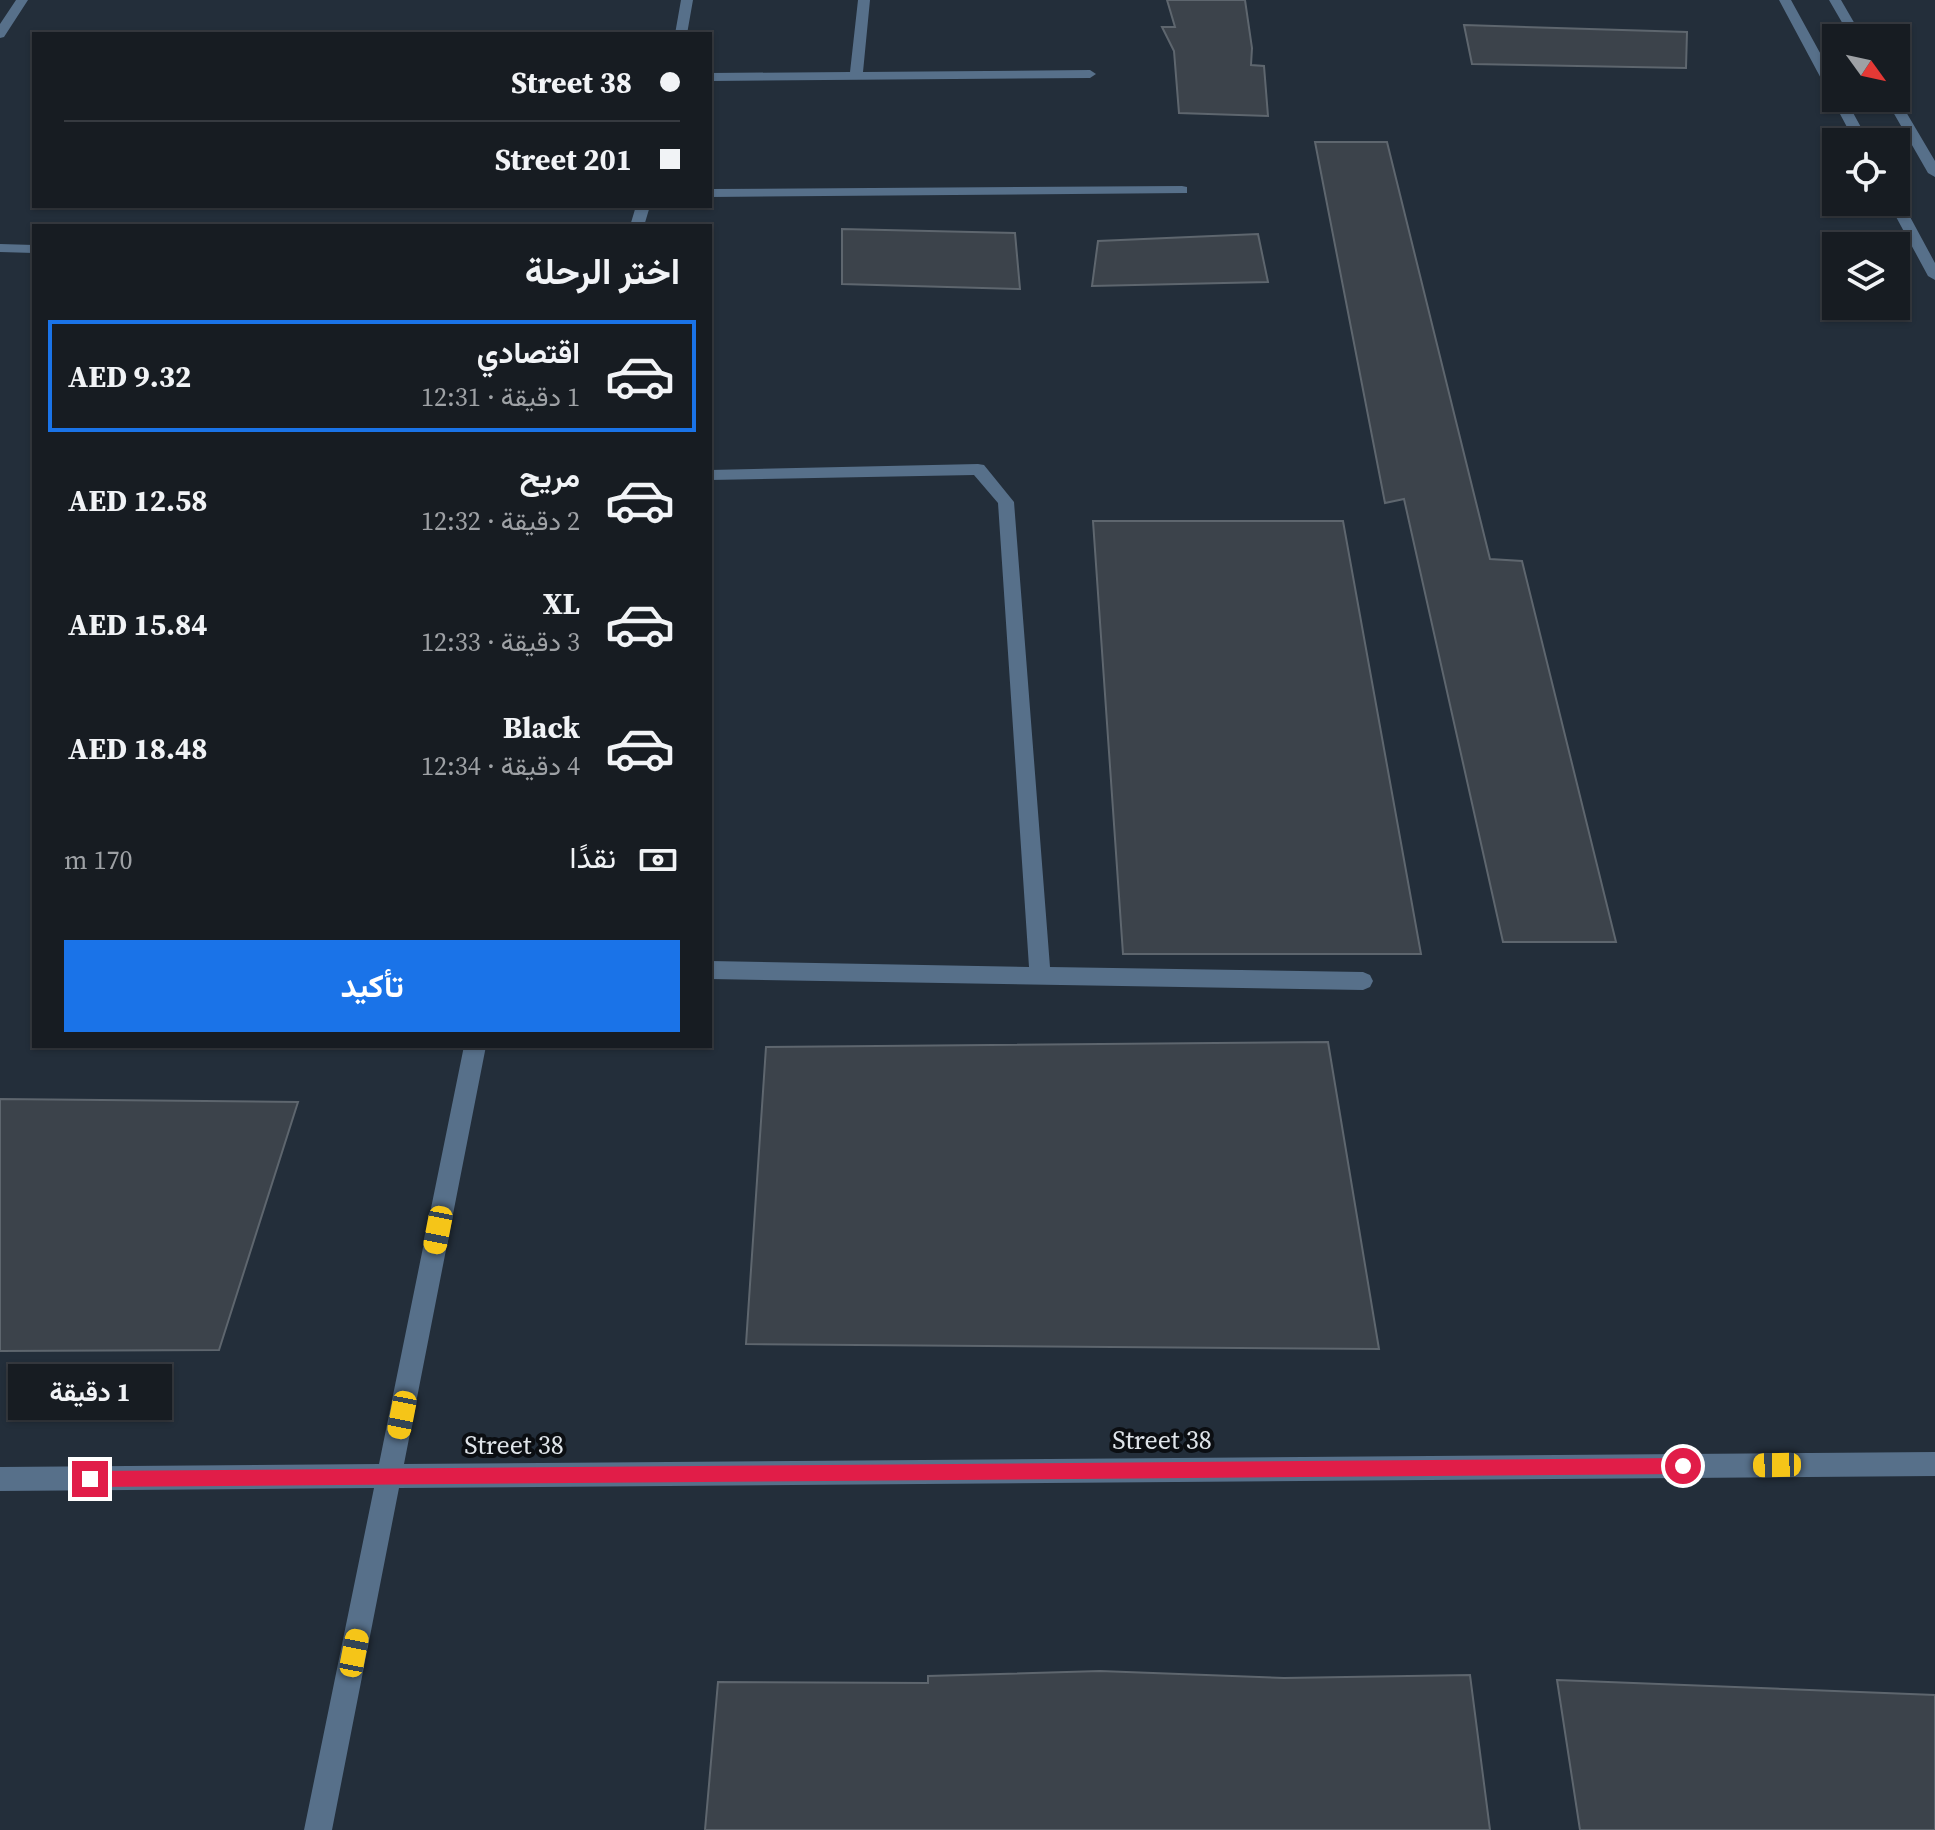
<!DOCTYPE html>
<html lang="ar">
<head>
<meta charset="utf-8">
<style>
  body { margin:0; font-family:"Source Serif 4",Vazirmatn,serif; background:#24292f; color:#f1f3f6; direction:rtl; height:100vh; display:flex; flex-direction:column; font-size:30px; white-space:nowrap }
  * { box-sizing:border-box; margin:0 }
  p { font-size:26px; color:#9ea1a5 }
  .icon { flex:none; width:44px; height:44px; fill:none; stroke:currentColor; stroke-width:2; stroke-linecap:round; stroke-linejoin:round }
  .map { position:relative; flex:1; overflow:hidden; direction:ltr }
  .side { position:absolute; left:32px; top:224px; width:680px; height:824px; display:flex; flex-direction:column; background:#171c22; border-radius:0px; box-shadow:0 2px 6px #0004,0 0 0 2px #363a40; direction:rtl }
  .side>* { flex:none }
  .top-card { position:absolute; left:32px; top:32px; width:680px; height:176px; border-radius:0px; box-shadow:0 2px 6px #0004,0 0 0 2px #363a40; direction:rtl; display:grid; align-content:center; height:176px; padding:0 32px; background:#171c22 }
  .needle { width:52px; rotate:123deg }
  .controls { position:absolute; left:1822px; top:24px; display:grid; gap:16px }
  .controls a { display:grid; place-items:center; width:88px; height:88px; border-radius:0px; background:#171c22; box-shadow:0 2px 6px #0004,0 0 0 2px #363a40; font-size:40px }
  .end { position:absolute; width:36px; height:36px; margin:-18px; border:10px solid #e11d48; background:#fff; box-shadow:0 0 0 4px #fff }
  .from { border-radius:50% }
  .bubble { position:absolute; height:56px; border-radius:0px; background:#171c22; box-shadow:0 2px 6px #0004,0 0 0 2px #363a40; font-size:26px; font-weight:700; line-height:56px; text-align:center; direction:rtl }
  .car { position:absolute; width:24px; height:48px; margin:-24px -12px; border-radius:10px; box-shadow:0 0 6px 2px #0007; background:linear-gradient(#f5c518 24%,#345 0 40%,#f5c518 0 76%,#345 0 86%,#f5c518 0) }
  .top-card b { display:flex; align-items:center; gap:28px; height:76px; font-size:30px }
  .top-card b+b { border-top:2px solid #363a40 }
  .top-card i { width:20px; height:20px; background:#f1f3f6 }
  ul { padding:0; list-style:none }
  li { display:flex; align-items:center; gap:24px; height:112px; margin:0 16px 12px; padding:0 16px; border:4px solid transparent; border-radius:0px }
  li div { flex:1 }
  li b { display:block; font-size:30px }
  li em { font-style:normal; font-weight:700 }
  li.selected { border-color:#1a73e8 }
  li>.icon { width:72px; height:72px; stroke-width:1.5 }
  h2 { padding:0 32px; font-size:36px; line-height:96px }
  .pay { display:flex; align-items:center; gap:20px; height:88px; padding:0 32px; font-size:30px }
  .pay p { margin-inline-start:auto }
  .cta { display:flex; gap:16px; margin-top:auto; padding:16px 32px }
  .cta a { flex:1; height:92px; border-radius:0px; background:#1a73e8; color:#fff; font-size:32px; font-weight:700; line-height:92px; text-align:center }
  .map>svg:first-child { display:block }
  .built { fill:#232e3a; fill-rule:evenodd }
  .building { fill:#3c434b; stroke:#5e666e; stroke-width:2 }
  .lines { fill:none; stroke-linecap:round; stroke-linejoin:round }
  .minor { fill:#57708a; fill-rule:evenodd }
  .route { fill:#e11d48 }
  .labels { text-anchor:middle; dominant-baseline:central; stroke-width:8; stroke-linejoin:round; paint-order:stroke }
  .near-street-label { font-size:26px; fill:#e0e5ea; stroke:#0b0e12 }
</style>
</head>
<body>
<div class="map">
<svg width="1935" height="1830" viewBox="0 0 1935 1830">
  <rect width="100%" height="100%" fill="#1f262d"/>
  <path class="built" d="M 0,0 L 1935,0 L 1935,1830 L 0,1830 ZM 34,34 L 710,34 L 710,206 L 34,206 ZM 1836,38 L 1896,38 L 1896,98 L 1836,98 ZM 1836,142 L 1896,142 L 1896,202 L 1836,202 ZM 34,226 L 710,226 L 710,1046 L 34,1046 ZM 1836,246 L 1896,246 L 1896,306 L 1836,306 Z"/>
  <path class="building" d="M 1167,0 L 1245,0 L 1252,48 L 1251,65 L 1264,66 L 1268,116 L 1179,113 L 1174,51 L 1162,27 L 1175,27 Z
    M 1464,25 L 1687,32 L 1686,68 L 1472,64 Z
    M 1315,142 L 1387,142 L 1490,559 L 1522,561 L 1616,942 L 1503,942 L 1404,499 L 1385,503 Z
    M 842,229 L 1015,233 L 1020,289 L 842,284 Z
    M 1258,234 L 1268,282 L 1092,286 L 1098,241 Z
    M 1093,521 L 1343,521 L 1421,954 L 1123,954 Z
    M 1328,1042 L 1379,1349 L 746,1344 L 766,1047 Z
    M 0,1099 L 298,1102 L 219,1350 L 0,1351 Z
    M 1100,1671 L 1284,1678 L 1470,1675 L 1490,1830 L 705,1830 L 718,1682 L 928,1683 L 928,1676 Z
    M 1557,1680 L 1935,1695 L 1935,1830 L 1580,1830 Z"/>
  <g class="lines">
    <path class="minor" d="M 16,0 L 28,0 L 4,37 L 0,38 L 0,24 Z
      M 681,0 L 693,0 L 687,34 L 675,34 Z
      M 858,0 L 870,0 L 863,72 L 1090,70 L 1096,74 L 1090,78 L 710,81 L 710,73 L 850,72 Z
      M 1779,0 L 1791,0 L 1836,82 L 1836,98 L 1845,98 L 1869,142 L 1855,142 Z
      M 1829,0 L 1841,0 L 1863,38 L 1851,38 Z
      M 1896,95 L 1935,161 L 1935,177 L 1928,173 L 1885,98 L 1896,98 Z
      M 1182,186 L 1187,187 L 1187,193 L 710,197 L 710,189 Z
      M 1896,198 L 1902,202 L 1935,263 L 1935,280 L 1928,276 L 1888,202 L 1896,202 Z
      M 636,206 L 650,206 L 644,226 L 630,226 Z
      M 0,244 L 34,245 L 34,253 L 0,252 Z
      M 978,464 L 984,465 L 1014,502 L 1050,967 L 1363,972 L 1370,975 L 1373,981 L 1370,987 L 1363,990 L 710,979 L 710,961 L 1029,967 L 998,503 L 974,475 L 710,480 L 710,470 Z
      M 464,1046 L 486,1046 L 404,1464 L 1935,1452 L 1935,1476 L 399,1488 L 332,1830 L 304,1830 L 374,1488 L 0,1491 L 0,1467 L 379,1464 Z"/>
  </g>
  <path class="route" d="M 1683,1458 L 1691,1466 L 1683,1474 L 90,1487 L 82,1479 L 90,1471 Z"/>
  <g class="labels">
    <g class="near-street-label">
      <text x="1162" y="1440">Street 38</text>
      <text x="514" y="1445">Street 38</text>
    </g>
  </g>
</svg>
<div class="controls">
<a><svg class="needle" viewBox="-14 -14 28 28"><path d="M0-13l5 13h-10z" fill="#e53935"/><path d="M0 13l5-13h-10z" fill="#9ea1a5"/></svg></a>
<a><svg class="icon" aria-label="locate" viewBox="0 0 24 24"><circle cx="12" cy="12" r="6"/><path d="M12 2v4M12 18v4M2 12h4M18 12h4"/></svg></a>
<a><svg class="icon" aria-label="layers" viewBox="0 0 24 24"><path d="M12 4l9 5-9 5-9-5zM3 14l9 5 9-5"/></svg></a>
</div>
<i class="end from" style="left:1683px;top:1466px"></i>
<i class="end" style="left:90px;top:1479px"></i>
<div class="bubble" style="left:8px;top:1364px;width:164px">1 دقيقة</div>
<i class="car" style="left:438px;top:1230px;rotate:191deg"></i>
<i class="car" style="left:402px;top:1415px;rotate:191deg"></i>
<i class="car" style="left:1777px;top:1465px;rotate:269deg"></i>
<i class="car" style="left:354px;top:1653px;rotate:11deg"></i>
<div class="top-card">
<b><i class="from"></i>Street 38</b>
<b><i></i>Street 201</b>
</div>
<section class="side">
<h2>اختر الرحلة</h2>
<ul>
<li class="selected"><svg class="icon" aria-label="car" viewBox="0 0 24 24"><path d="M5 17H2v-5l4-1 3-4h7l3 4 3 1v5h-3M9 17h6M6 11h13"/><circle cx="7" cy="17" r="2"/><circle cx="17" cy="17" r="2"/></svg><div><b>اقتصادي</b><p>1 دقيقة · 12:31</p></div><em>AED 9.32</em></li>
<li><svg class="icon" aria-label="car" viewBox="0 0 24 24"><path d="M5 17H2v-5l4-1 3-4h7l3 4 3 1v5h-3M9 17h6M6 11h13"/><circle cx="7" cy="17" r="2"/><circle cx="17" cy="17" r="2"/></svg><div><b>مريح</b><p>2 دقيقة · 12:32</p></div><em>AED 12.58</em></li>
<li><svg class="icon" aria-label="car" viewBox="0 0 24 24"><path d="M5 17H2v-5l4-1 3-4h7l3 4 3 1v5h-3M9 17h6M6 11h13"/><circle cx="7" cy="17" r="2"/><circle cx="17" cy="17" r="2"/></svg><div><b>XL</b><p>3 دقيقة · 12:33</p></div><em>AED 15.84</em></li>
<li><svg class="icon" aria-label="car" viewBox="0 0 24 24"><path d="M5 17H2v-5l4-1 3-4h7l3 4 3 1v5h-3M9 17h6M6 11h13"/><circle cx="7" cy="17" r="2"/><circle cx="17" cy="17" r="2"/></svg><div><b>Black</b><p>4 دقيقة · 12:34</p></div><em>AED 18.48</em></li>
</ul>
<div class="pay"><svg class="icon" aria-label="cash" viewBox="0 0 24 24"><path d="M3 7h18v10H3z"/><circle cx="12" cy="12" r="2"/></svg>نقدًا<p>170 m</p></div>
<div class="cta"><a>تأكيد</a></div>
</section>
</div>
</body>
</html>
